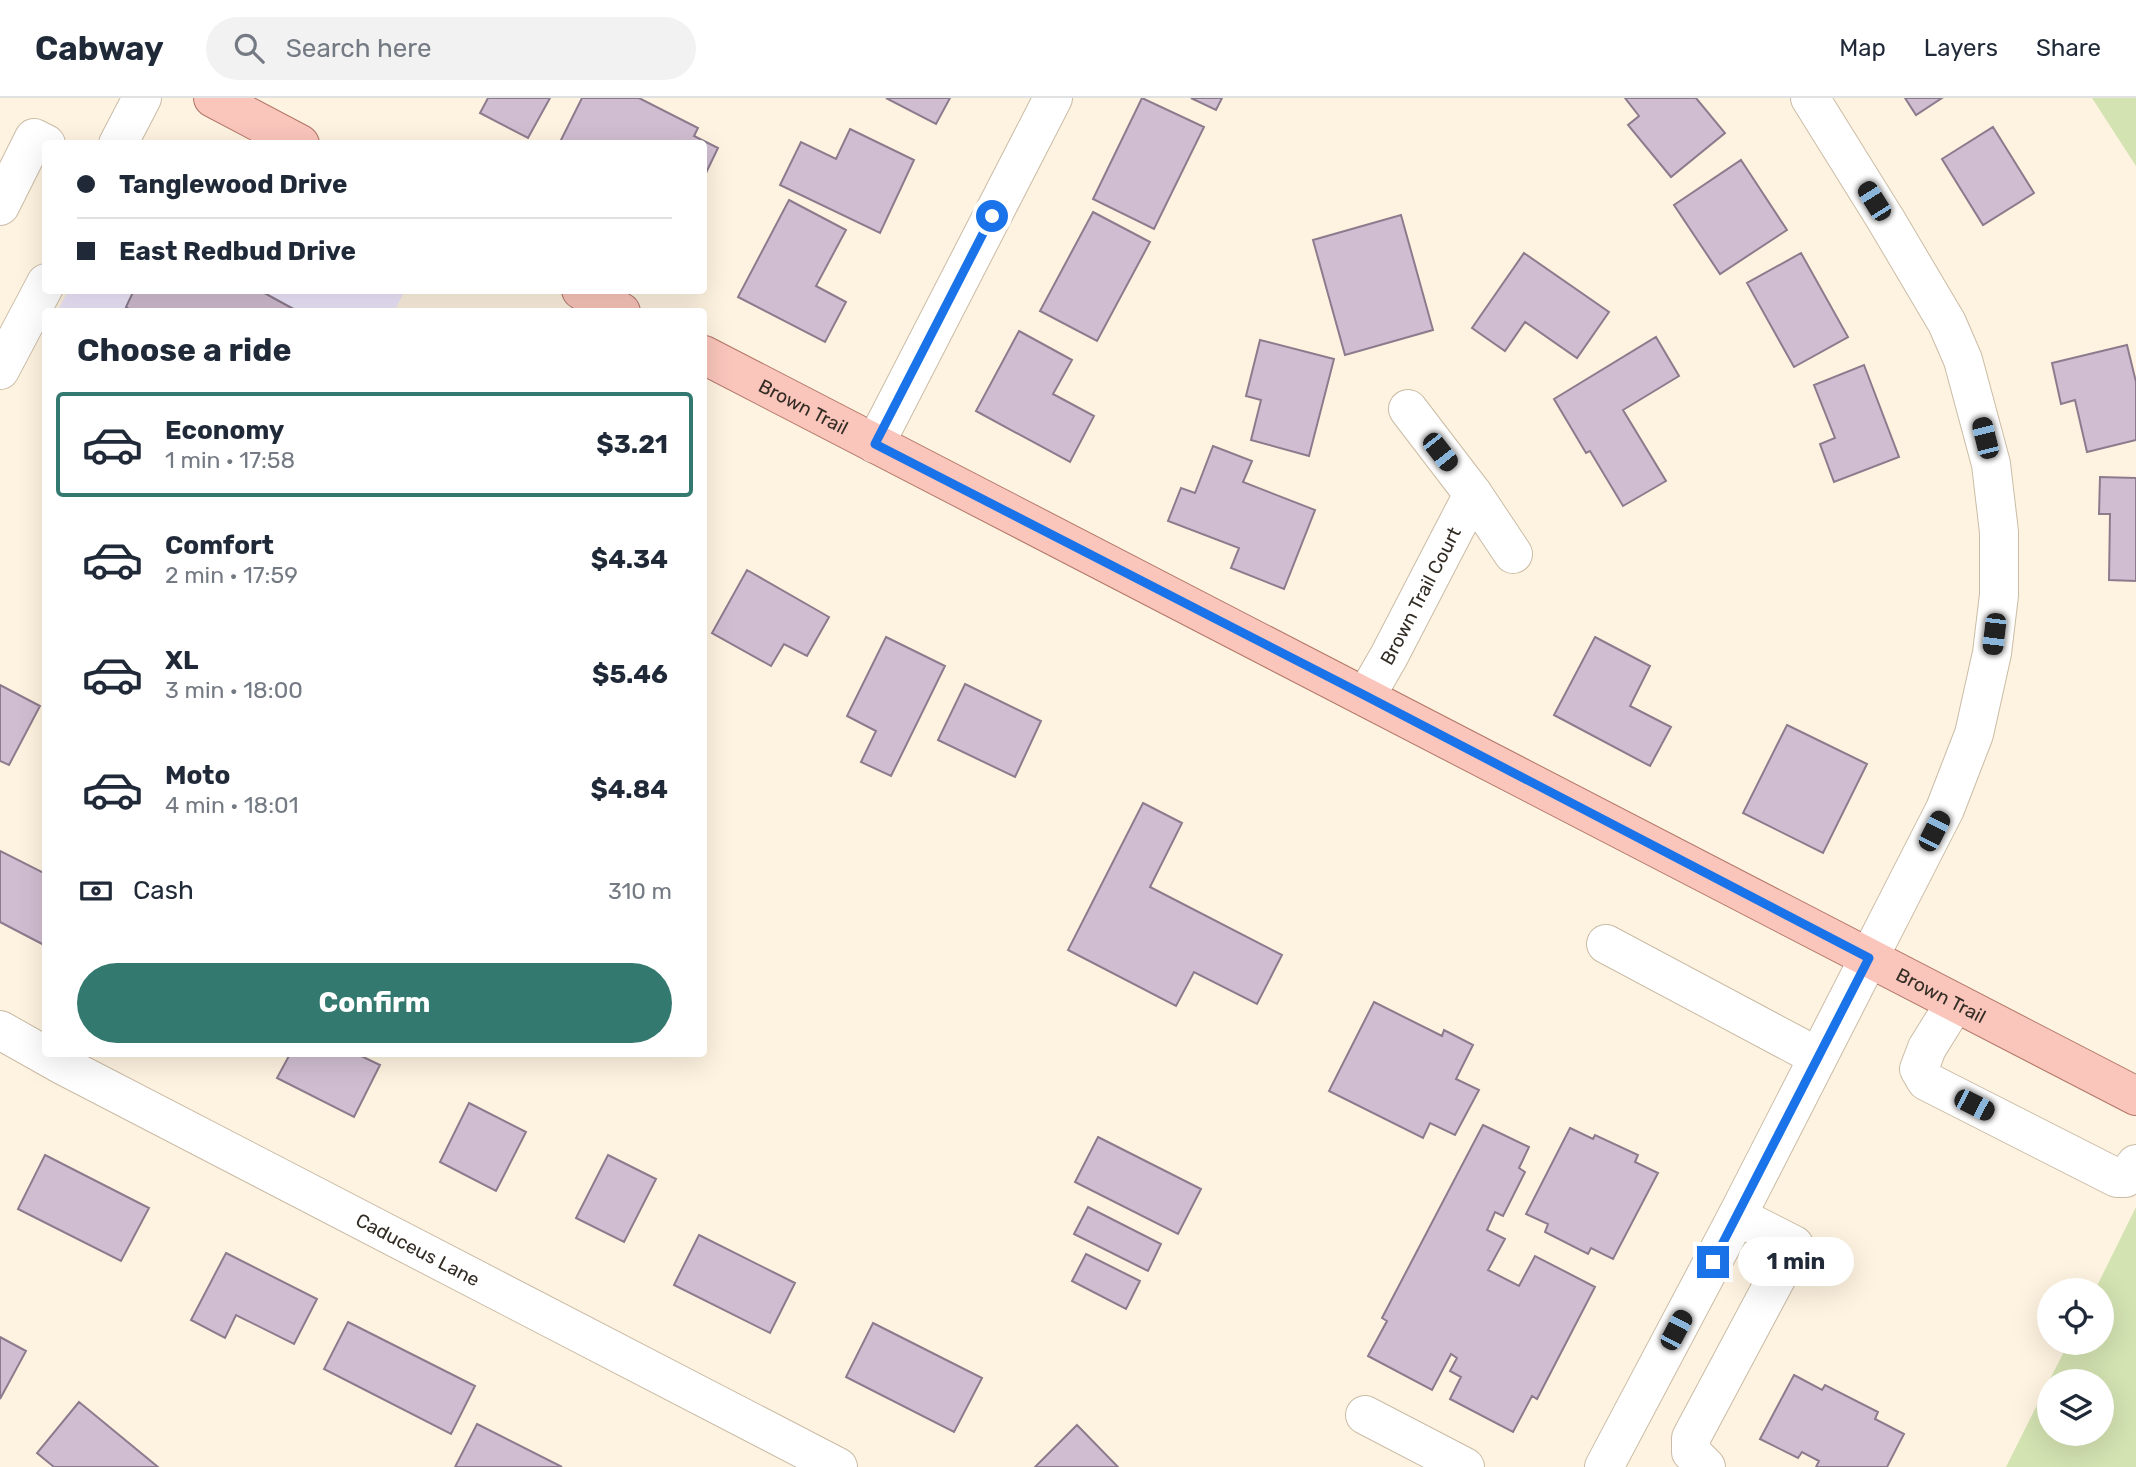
<!DOCTYPE html>
<html lang="en">
<head>
<meta charset="utf-8">
<style>
  body { margin:0; font-family:Rubik,sans-serif; background:#f2f2f3; color:#1f2937; height:100vh; display:flex; flex-direction:column; font-size:26px; white-space:nowrap }
  * { box-sizing:border-box; margin:0 }
  p { font-size:23px; color:#747a83 }
  .icon { flex:none; width:38px; height:38px; fill:none; stroke:currentColor; stroke-width:2; stroke-linecap:round; stroke-linejoin:round }
  .map { position:relative; flex:1; overflow:hidden }
  .panel { position:absolute; left:42px; top:210px; width:665px; height:749px; display:flex; flex-direction:column; background:#fff; border-radius:7px; box-shadow:0 7px 28px #0002 }
  .panel>* { flex:none }
  .top-card { position:absolute; left:42px; top:42px; width:665px; height:154px; border-radius:7px; box-shadow:0 7px 28px #0002; display:grid; align-content:center; height:154px; padding:0 35px; background:#fff }
  .buttons { position:absolute; left:2037px; top:1180px; display:grid; gap:14px }
  .buttons a { display:grid; place-items:center; width:77px; height:77px; border-radius:50%; background:#fff; box-shadow:0 7px 28px #0002; font-size:35px }
  .end { position:absolute; width:32px; height:32px; margin:-16px; border:9px solid #1a73e8; background:#fff; box-shadow:0 0 0 4px #fff }
  .from { border-radius:50% }
  .bubble { position:absolute; height:49px; border-radius:24px; background:#fff; box-shadow:0 7px 28px #0002; font-size:23px; font-weight:700; line-height:49px; text-align:center }
  .car { position:absolute; width:21px; height:42px; margin:-21px -10px; border-radius:9px; box-shadow:0 0 5px 2px #0007; background:linear-gradient(#222 24%,#8ab4d8 0 40%,#222 0 76%,#8ab4d8 0 86%,#222 0) }
  .top-card b { display:flex; align-items:center; gap:24px; height:66px; font-size:26px }
  .top-card b+b { border-top:2px solid #e0e1e3 }
  .top-card i { width:18px; height:18px; background:#1f2937 }
  ul { padding:0; list-style:none }
  li { display:flex; align-items:center; gap:21px; height:105px; margin:0 14px 10px; padding:0 21px; border:4px solid transparent; border-radius:7px }
  li div { flex:1 }
  li b { display:block; font-size:26px }
  li em { font-style:normal; font-weight:700 }
  li.active { border-color:#34796f }
  li>.icon { width:63px; height:63px; stroke-width:1.5 }
  h2 { padding:0 35px; font-size:32px; line-height:84px }
  .pay { display:flex; align-items:center; gap:18px; height:77px; padding:0 35px; font-size:26px }
  .pay p { margin-inline-start:auto }
  .cta { display:flex; gap:14px; margin-top:auto; padding:14px 35px }
  .cta a { flex:1; height:80px; border-radius:42px; background:#34796f; color:#fff; font-size:28px; font-weight:700; line-height:80px; text-align:center }
  header { display:flex; align-items:center; gap:42px; box-sizing:border-box; height:98px; padding:0 35px; background:#fff; border-bottom:2px solid #e0e1e3 }
  header strong { font-size:33px }
  nav { display:flex; gap:38px; margin-inline-start:auto; font-size:24px }
  .search { width:490px; height:63px; background:#f2f2f3; display:flex; align-items:center; gap:18px; box-sizing:border-box; padding:0 24px; border-radius:38px; color:#747a83; font-size:26px }
  .map>svg:first-child { display:block }
  .commercial { fill:#eee6fb }
  .green { fill:#d4e3b2 }
  .building { fill:#d0bdd1; stroke:#8c7b8d; stroke-width:2 }
  .lines { fill:none; stroke-linecap:round; stroke-linejoin:round }
  .minor-casing { stroke:#cabca6; stroke-width:40 }
  .major-casing { stroke:#b27769; stroke-width:40 }
  .minor { stroke:#fff; stroke-width:38 }
  .major { stroke:#fac5bb; stroke-width:38 }
  .route { stroke:#1a73e8; stroke-width:9 }
  .labels { text-anchor:middle; dominant-baseline:central; stroke-width:5; stroke-linejoin:round; paint-order:stroke }
  .street-label { font-size:19px; fill:#322c24; stroke:#fff }
</style>
</head>
<body>
<header>
<strong>Cabway</strong>
<div class="search"><svg class="icon" aria-label="search" viewBox="0 0 24 24"><circle cx="10" cy="10" r="6"/><path d="M15 15l6 6"/></svg>Search here</div>
<nav><a>Map</a><a>Layers</a><a>Share</a></nav>
</header>
<div class="map">
<svg width="2136" height="1369" viewBox="0 0 2136 1369">
  <rect width="100%" height="100%" fill="#fef3e0"/>
  <path class="commercial" d="M 68,193 L 405,193 L 394,213 L 57,214 Z"/>
  <path class="green" d="M 2092,0 L 2136,0 L 2136,68 Z
    M 2136,1109 L 2136,1369 L 2006,1369 L 2049,1283 L 2049,1335 L 2102,1335 L 2102,1283 L 2049,1283 L 2069,1244 L 2102,1244 L 2102,1192 L 2095,1192 Z"/>
  <path class="building" d="M 488,0 L 550,0 L 528,40 L 480,15 Z
    M 582,0 L 639,0 L 698,30 L 694,38 L 718,50 L 704,79 L 704,46 L 559,46 Z
    M 886,0 L 950,0 L 936,26 Z
    M 1142,0 L 1204,29 L 1154,131 L 1093,101 Z
    M 1191,0 L 1222,0 L 1216,12 Z
    M 1625,0 L 1696,0 L 1725,35 L 1671,79 L 1628,27 L 1639,18 Z
    M 1905,0 L 1942,0 L 1916,17 Z
    M 1993,29 L 2034,95 L 1983,127 L 1942,61 Z
    M 850,31 L 914,62 L 880,135 L 780,87 L 801,44 L 836,61 Z
    M 1741,62 L 1787,132 L 1720,176 L 1674,107 Z
    M 789,102 L 846,132 L 816,188 L 846,204 L 825,244 L 738,199 Z
    M 1093,114 L 1150,144 L 1097,243 L 1040,213 Z
    M 1401,117 L 1433,232 L 1345,257 L 1313,142 Z
    M 1524,155 L 1609,214 L 1577,260 L 1525,224 L 1505,253 L 1472,230 Z
    M 1801,155 L 1848,239 L 1794,269 L 1747,185 Z
    M 134,192 L 259,192 L 299,214 L 134,214 L 126,209 Z
    M 1019,233 L 1072,262 L 1053,296 L 1094,318 L 1070,364 L 976,313 Z
    M 1656,239 L 1679,278 L 1623,312 L 1666,383 L 1623,408 L 1590,353 L 1586,355 L 1554,301 Z
    M 1260,242 L 1334,261 L 1309,358 L 1251,342 L 1261,302 L 1246,298 Z
    M 2127,247 L 2136,284 L 2136,342 L 2087,354 L 2075,302 L 2061,306 L 2052,265 Z
    M 1864,267 L 1899,359 L 1834,384 L 1820,346 L 1835,340 L 1814,287 Z
    M 1213,348 L 1252,363 L 1243,384 L 1315,412 L 1284,491 L 1231,470 L 1239,450 L 1168,423 L 1181,390 L 1195,395 Z
    M 2100,379 L 2136,380 L 2136,483 L 2109,482 L 2110,416 L 2099,416 Z
    M 747,472 L 829,519 L 807,558 L 784,546 L 771,568 L 712,535 Z
    M 886,539 L 945,568 L 891,678 L 861,664 L 876,633 L 847,618 Z
    M 1595,539 L 1650,568 L 1630,608 L 1671,629 L 1650,668 L 1554,617 Z
    M 965,586 L 1041,623 L 1015,679 L 938,642 Z
    M 0,587 L 40,608 L 9,667 L 0,663 Z
    M 1787,627 L 1867,666 L 1823,755 L 1743,715 Z
    M 1143,705 L 1182,725 L 1150,789 L 1282,857 L 1257,906 L 1194,874 L 1176,908 L 1068,852 Z
    M 0,753 L 46,776 L 46,848 L 0,824 Z
    M 1374,904 L 1442,938 L 1444,932 L 1473,947 L 1456,981 L 1479,992 L 1455,1037 L 1430,1025 L 1423,1040 L 1329,993 Z
    M 290,956 L 357,956 L 380,967 L 354,1019 L 277,980 Z
    M 469,1005 L 526,1034 L 496,1093 L 440,1064 Z
    M 1483,1027 L 1529,1049 L 1519,1070 L 1525,1074 L 1503,1118 L 1495,1114 L 1487,1132 L 1505,1141 L 1488,1172 L 1519,1188 L 1535,1158 L 1595,1189 L 1537,1301 L 1532,1298 L 1513,1334 L 1450,1301 L 1461,1279 L 1450,1273 L 1457,1260 L 1451,1256 L 1432,1292 L 1368,1258 L 1387,1223 L 1382,1220 Z
    M 1570,1030 L 1593,1041 L 1595,1037 L 1638,1057 L 1635,1064 L 1658,1075 L 1613,1161 L 1591,1150 L 1588,1156 L 1545,1134 L 1548,1126 L 1526,1116 Z
    M 1098,1039 L 1201,1091 L 1178,1136 L 1075,1084 Z
    M 45,1057 L 149,1110 L 121,1163 L 18,1111 Z
    M 608,1057 L 656,1081 L 624,1144 L 576,1120 Z
    M 1088,1109 L 1161,1146 L 1148,1173 L 1074,1136 Z
    M 699,1137 L 795,1185 L 770,1235 L 674,1187 Z
    M 226,1155 L 317,1201 L 294,1246 L 236,1217 L 225,1240 L 191,1222 Z
    M 1086,1156 L 1140,1183 L 1126,1211 L 1072,1183 Z
    M 348,1224 L 475,1288 L 451,1336 L 324,1271 Z
    M 873,1225 L 982,1280 L 954,1334 L 846,1279 Z
    M 0,1239 L 26,1253 L 0,1301 Z
    M 1794,1277 L 1822,1292 L 1825,1287 L 1878,1314 L 1875,1321 L 1904,1336 L 1887,1369 L 1816,1369 L 1819,1363 L 1802,1354 L 1798,1360 L 1760,1341 Z
    M 79,1304 L 158,1369 L 54,1369 L 37,1355 Z
    M 477,1326 L 562,1369 L 455,1369 Z
    M 1077,1327 L 1118,1369 L 1035,1369 Z"/>
  <g class="lines">
    <g class="minor-casing">
      <g id="minor">
        <path d="M 118,46 L 142,0"/>
        <path d="M 0,108 L 34,40 L 46,46"/>
        <path d="M 0,272 L 46,185"/>
        <path d="M 875,346 L 1053,0"/>
        <path d="M 1473,396 L 1513,456"/>
        <path id="s1" d="M 1366,598 L 1389,558 L 1473,396 L 1408,311"/>
        <path d="M 1606,846 L 1818,959"/>
        <path d="M 1955,905 L 1927,950 L 1919,971 L 1926,983 L 2117,1080 L 2125,1080 L 2136,1066"/>
        <path id="s2" d="M 0,932 L 64,968 L 838,1369"/>
        <path d="M 1365,1317 L 1465,1369"/>
        <path d="M 1604,1369 L 1737,1118 L 1945,711 L 1974,636 L 1992,555 L 1999,497 L 1999,434 L 1991,366 L 1963,262 L 1947,225 L 1886,122 L 1810,0"/>
        <path d="M 1706,1369 L 1691,1354 L 1691,1340 L 1794,1147 L 1737,1118"/>
      </g>
    </g>
    <g class="major-casing">
      <g id="major">
        <path d="M 213,0 L 300,46"/>
        <path d="M 581,192 L 621,214"/>
        <path id="s3" d="M 704,257 L 2136,998"/>
      </g>
    </g>
    <use href="#minor" class="minor"/>
    <use href="#major" class="major"/>
  </g>
  <g class="lines">
    <path class="route" d="M 992,118 L 875,346 L 1366,598 L 1869,860 L 1713,1164"/>
  </g>
  <g class="labels">
    <g class="street-label">
      <text stroke="none"><textPath href="#s3" startOffset="112">Brown Trail</textPath></text>
      <text stroke="none"><textPath href="#s1" startOffset="114">Brown Trail Court</textPath></text>
      <text stroke="none"><textPath href="#s3" startOffset="1393">Brown Trail</textPath></text>
      <text stroke="none"><textPath href="#s2" startOffset="472">Caduceus Lane</textPath></text>
    </g>
  </g>
</svg>
<div class="buttons">
<a><svg class="icon" aria-label="locate" viewBox="0 0 24 24"><circle cx="12" cy="12" r="6"/><path d="M12 2v4M12 18v4M2 12h4M18 12h4"/></svg></a>
<a><svg class="icon" aria-label="layers" viewBox="0 0 24 24"><path d="M12 4l9 5-9 5-9-5zM3 14l9 5 9-5"/></svg></a>
</div>
<i class="end from" style="left:992px;top:118px"></i>
<i class="end" style="left:1713px;top:1164px"></i>
<div class="bubble" style="left:1738px;top:1139px;width:116px">1 min</div>
<i class="car" style="left:1874px;top:103px;rotate:328deg"></i>
<i class="car" style="left:1985px;top:340px;rotate:346deg"></i>
<i class="car" style="left:1440px;top:354px;rotate:142deg"></i>
<i class="car" style="left:1994px;top:536px;rotate:187deg"></i>
<i class="car" style="left:1934px;top:733px;rotate:27deg"></i>
<i class="car" style="left:1974px;top:1007px;rotate:117deg"></i>
<i class="car" style="left:1676px;top:1232px;rotate:28deg"></i>
<div class="top-card">
<b><i class="from"></i>Tanglewood Drive</b>
<b><i></i>East Redbud Drive</b>
</div>
<section class="panel">
<h2>Choose a ride</h2>
<ul>
<li class="active"><svg class="icon" aria-label="car" viewBox="0 0 24 24"><path d="M5 17H2v-5l4-1 3-4h7l3 4 3 1v5h-3M9 17h6M6 11h13"/><circle cx="7" cy="17" r="2"/><circle cx="17" cy="17" r="2"/></svg><div><b>Economy</b><p>1 min · 17:58</p></div><em>$3.21</em></li>
<li><svg class="icon" aria-label="car" viewBox="0 0 24 24"><path d="M5 17H2v-5l4-1 3-4h7l3 4 3 1v5h-3M9 17h6M6 11h13"/><circle cx="7" cy="17" r="2"/><circle cx="17" cy="17" r="2"/></svg><div><b>Comfort</b><p>2 min · 17:59</p></div><em>$4.34</em></li>
<li><svg class="icon" aria-label="car" viewBox="0 0 24 24"><path d="M5 17H2v-5l4-1 3-4h7l3 4 3 1v5h-3M9 17h6M6 11h13"/><circle cx="7" cy="17" r="2"/><circle cx="17" cy="17" r="2"/></svg><div><b>XL</b><p>3 min · 18:00</p></div><em>$5.46</em></li>
<li><svg class="icon" aria-label="car" viewBox="0 0 24 24"><path d="M5 17H2v-5l4-1 3-4h7l3 4 3 1v5h-3M9 17h6M6 11h13"/><circle cx="7" cy="17" r="2"/><circle cx="17" cy="17" r="2"/></svg><div><b>Moto</b><p>4 min · 18:01</p></div><em>$4.84</em></li>
</ul>
<div class="pay"><svg class="icon" aria-label="cash" viewBox="0 0 24 24"><path d="M3 7h18v10H3z"/><circle cx="12" cy="12" r="2"/></svg>Cash<p>310 m</p></div>
<div class="cta"><a>Confirm</a></div>
</section>
</div>
</body>
</html>
